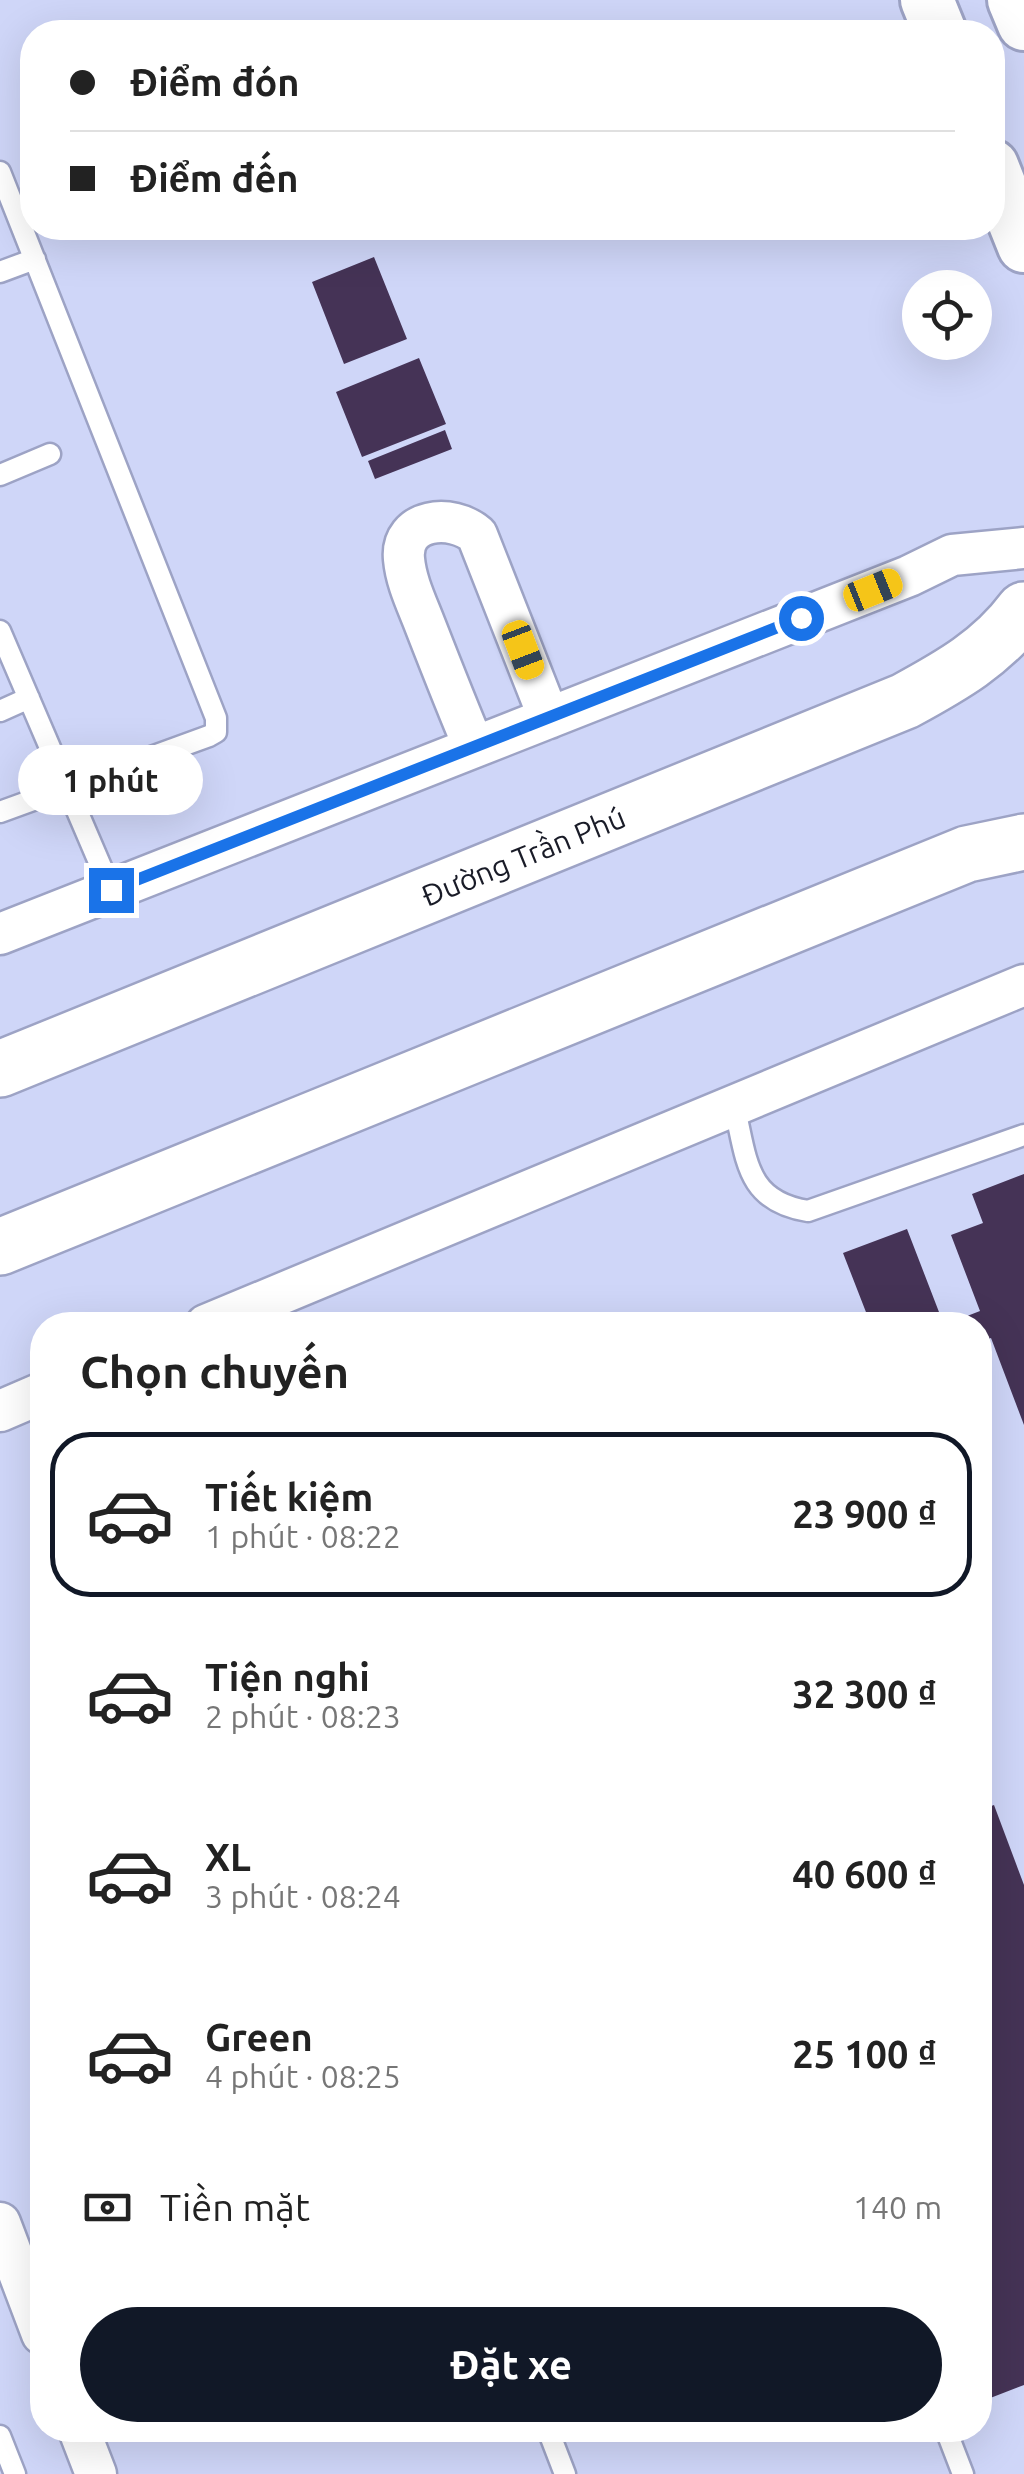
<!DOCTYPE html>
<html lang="vi">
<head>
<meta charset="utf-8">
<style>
  body { margin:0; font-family:Ubuntu,sans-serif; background:#f6f6f6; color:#222; height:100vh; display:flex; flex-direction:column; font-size:38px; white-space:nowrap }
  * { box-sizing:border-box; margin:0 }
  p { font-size:32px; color:#767676 }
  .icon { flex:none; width:55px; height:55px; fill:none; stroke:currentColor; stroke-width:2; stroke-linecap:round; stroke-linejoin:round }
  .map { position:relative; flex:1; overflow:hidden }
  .drawer { position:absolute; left:30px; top:1312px; width:962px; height:1130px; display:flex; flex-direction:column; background:#fff; border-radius:40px; box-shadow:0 10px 40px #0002 }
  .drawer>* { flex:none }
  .hud { position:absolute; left:20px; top:20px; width:985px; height:220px; border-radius:40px; box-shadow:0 10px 40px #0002; display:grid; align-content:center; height:220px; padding:0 50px; background:#fff }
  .buttons { position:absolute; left:902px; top:270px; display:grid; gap:20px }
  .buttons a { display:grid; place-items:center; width:90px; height:90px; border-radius:50%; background:#fff; box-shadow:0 10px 40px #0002; font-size:50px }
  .end { position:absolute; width:45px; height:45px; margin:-22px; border:12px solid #1a73e8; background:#fff; box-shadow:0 0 0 5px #fff }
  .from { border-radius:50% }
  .bubble { position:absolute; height:70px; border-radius:35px; background:#fff; box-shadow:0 10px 40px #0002; font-size:32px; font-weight:700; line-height:70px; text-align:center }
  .car { position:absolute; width:30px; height:60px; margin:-30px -15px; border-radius:12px; box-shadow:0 0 8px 2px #0007; background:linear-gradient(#f5c518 24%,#345 0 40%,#f5c518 0 76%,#345 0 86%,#f5c518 0) }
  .hud b { display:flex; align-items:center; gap:35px; height:95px; font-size:38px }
  .hud b+b { border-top:2px solid #e0e0e0 }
  .hud i { width:25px; height:25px; background:#222 }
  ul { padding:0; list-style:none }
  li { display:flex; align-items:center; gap:30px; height:165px; margin:0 20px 15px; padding:0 30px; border:5px solid transparent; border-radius:40px }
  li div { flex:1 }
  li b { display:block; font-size:38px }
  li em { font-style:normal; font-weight:700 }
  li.active { border-color:#111827 }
  li>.icon { width:90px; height:90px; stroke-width:1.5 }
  h2 { padding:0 50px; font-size:45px; line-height:120px }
  .pay { display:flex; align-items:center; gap:25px; height:110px; padding:0 50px; font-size:38px }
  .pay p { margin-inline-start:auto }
  .button { display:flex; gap:20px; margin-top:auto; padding:20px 50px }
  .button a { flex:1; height:115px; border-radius:60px; background:#111827; color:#fff; font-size:40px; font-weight:700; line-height:115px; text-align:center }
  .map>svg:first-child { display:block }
  .built { fill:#cfd6f8; fill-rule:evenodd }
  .building { fill:#453356 }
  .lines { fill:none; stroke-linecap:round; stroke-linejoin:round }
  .service-casing { stroke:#9da3c5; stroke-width:25 }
  .minor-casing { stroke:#9da3c5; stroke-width:45 }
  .tertiary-casing { stroke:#9da3c5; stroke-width:58 }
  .secondary-casing { stroke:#9da3c5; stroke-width:60 }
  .service { stroke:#fff; stroke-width:20 }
  .minor { stroke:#fff; stroke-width:40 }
  .tertiary { stroke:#fff; stroke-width:52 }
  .secondary { stroke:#fff; stroke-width:55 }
  .route { stroke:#1a73e8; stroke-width:12 }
  .labels { text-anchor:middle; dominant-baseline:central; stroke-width:10; stroke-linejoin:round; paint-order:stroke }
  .street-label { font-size:30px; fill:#191b27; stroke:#dbe1fd }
</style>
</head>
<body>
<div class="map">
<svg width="1024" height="2474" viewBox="0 0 1024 2474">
  <rect width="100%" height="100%" fill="#dbe1fd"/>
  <path class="built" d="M 0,0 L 1024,0 L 1024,2474 L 0,2474 ZM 32,32 L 992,32 L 992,228 L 32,228 ZM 920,288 L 975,288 L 975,342 L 920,342 ZM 42,1325 L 980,1325 L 980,2430 L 42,2430 Z"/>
  <path class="building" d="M 374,257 L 407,339 L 344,364 L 312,282 Z
    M 419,358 L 446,424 L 362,457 L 336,392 Z
    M 445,430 L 452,449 L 375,479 L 368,461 Z
    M 1024,1174 L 1024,1425 L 991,1338 L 980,1342 L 980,1325 L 944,1325 L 980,1311 L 951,1235 L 983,1223 L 972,1194 Z
    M 907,1229 L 944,1325 L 871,1325 L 843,1253 Z
    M 994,1805 L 1024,1885 L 1024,2385 L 980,2402 L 980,1810 Z"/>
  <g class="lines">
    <g class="service-casing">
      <path id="service" d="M 0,172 L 216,718 L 216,732 L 209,736 L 0,812
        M 0,272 L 35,259
        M 0,475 L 50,454
        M 0,631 L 111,890
        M 0,711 L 29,698
        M 734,1105 C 747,1159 745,1201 808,1211 L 1024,1135
        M 548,2430 L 565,2474
        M 946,2430 L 963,2474
        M 0,2436 L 15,2474"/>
    </g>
    <g class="minor-casing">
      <path id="minor" d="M 474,747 C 457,707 441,666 425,625 C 417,604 406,582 404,559 C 400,518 452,513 477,535 L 549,718
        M 0,934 L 909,576 L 952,555 L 1024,548
        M 206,1325 L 1024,985
        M 0,1411 L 42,1393
        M 0,2223 L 42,2334
        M 79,2430 L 96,2474"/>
    </g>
    <g class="tertiary-casing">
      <path id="tertiary" d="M 927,0 L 940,32
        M 1014,0 L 1024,24
        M 992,166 L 1024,246"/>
    </g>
    <g class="secondary-casing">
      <g id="secondary">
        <path id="s1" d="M 0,1069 L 905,701 C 951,676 992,653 1024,610"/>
        <path d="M 0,1247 L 967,854 L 1024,842"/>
      </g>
    </g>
    <use href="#service" class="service"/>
    <use href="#minor" class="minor"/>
    <use href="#tertiary" class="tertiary"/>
    <use href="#secondary" class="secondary"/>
  </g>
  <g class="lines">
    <path class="route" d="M 111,890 L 801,618"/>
  </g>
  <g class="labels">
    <g class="street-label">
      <text stroke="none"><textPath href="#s1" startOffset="565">Đường Trần Phú</textPath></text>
    </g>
  </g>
</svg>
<div class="buttons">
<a><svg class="icon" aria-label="locate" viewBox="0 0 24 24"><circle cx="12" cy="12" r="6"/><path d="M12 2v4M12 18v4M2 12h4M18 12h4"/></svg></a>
</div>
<i class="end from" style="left:801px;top:618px"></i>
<i class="end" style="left:111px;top:890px"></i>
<div class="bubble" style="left:18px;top:745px;width:185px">1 phút</div>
<i class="car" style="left:873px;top:590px;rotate:68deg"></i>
<i class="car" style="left:523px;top:650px;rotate:159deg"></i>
<div class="hud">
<b><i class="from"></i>Điểm đón</b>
<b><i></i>Điểm đến</b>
</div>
<section class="drawer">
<h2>Chọn chuyến</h2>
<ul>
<li class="active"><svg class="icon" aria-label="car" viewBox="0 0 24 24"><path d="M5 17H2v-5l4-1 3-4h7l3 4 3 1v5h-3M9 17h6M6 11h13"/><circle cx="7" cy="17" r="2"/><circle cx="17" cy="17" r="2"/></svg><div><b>Tiết kiệm</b><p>1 phút · 08:22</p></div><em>23 900 ₫</em></li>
<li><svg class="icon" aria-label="car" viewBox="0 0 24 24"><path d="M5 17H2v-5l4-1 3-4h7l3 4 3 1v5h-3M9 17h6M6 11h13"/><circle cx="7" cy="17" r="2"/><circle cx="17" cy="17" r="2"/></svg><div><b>Tiện nghi</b><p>2 phút · 08:23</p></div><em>32 300 ₫</em></li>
<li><svg class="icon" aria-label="car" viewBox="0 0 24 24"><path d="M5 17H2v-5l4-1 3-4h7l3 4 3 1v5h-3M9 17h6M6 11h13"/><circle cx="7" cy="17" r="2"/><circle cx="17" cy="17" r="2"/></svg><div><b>XL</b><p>3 phút · 08:24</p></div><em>40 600 ₫</em></li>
<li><svg class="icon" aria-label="car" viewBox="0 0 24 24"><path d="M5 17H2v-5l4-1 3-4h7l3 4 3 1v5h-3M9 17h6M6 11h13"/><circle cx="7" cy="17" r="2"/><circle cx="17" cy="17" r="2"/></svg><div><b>Green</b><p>4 phút · 08:25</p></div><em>25 100 ₫</em></li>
</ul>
<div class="pay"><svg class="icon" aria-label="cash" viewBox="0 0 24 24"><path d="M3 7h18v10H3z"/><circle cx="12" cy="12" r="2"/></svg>Tiền mặt<p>140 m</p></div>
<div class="button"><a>Đặt xe</a></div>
</section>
</div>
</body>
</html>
